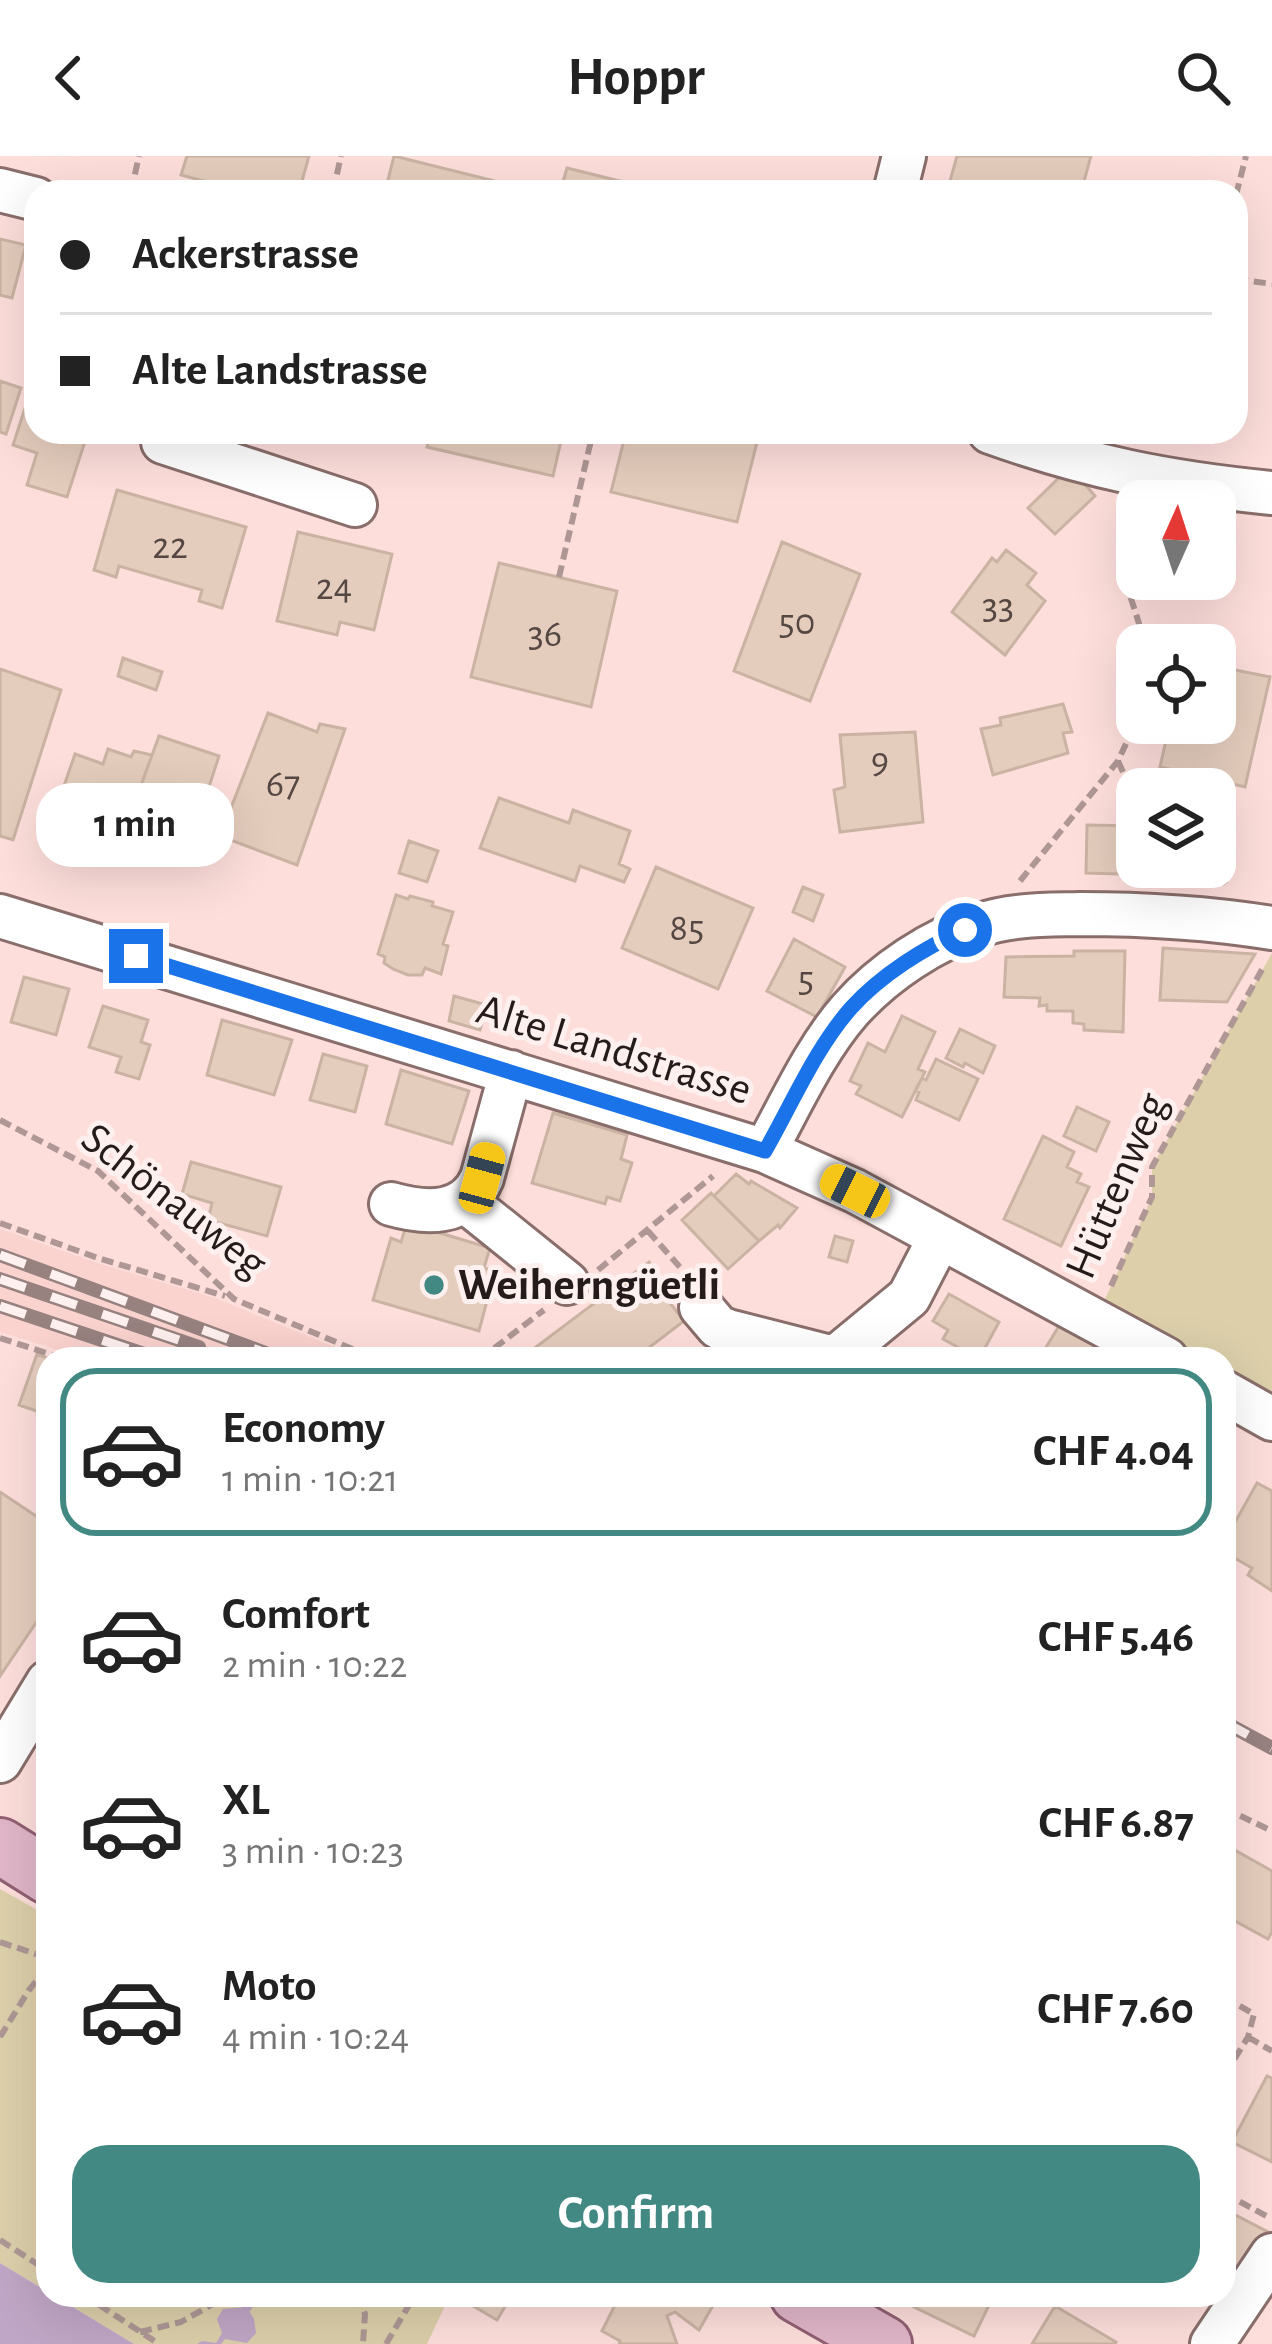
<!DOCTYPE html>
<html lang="en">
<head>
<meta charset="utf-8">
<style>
  body { margin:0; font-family:"Alegreya Sans",sans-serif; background:#f6f6f6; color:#222; height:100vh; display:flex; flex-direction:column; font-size:45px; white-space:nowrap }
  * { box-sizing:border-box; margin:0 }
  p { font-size:39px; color:#767676 }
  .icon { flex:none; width:66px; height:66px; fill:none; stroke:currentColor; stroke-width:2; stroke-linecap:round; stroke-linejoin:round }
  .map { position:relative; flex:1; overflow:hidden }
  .panel { position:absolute; left:36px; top:1191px; width:1200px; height:960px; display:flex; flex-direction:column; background:#fff; border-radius:36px; box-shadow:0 12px 48px #0002 }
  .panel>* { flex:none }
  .guide { position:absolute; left:24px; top:24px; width:1224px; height:264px; border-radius:36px; box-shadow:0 12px 48px #0002; display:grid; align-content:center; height:264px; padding:0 36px; background:#fff }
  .needle { width:78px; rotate:3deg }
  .tools { position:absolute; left:1116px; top:324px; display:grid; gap:24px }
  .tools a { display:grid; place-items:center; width:120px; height:120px; border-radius:24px; background:#fff; box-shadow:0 12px 48px #0002; font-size:60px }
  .end { position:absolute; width:54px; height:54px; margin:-27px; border:15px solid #1a73e8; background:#fff; box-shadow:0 0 0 6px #fff }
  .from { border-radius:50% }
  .bubble { position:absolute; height:84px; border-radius:36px; background:#fff; box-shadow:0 12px 48px #0002; font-size:39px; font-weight:700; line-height:84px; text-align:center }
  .car { position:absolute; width:36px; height:72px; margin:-36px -18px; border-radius:15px; box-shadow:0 0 9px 3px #0007; background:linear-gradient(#f5c518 24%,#345 0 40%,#f5c518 0 76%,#345 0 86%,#f5c518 0) }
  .guide b { display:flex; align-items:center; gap:42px; height:114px; font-size:45px }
  .guide b+b { border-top:3px solid #e0e0e0 }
  .guide i { width:30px; height:30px; background:#222 }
  ul { padding:21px 0 0; list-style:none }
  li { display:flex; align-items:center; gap:36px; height:168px; margin:0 24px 18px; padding:0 12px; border:6px solid transparent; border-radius:36px }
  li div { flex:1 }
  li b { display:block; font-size:45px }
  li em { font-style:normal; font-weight:700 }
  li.selected { border-color:#438983 }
  li>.icon { width:108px; height:108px; stroke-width:1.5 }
  .action { display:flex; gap:24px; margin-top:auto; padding:24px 36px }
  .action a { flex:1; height:138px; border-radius:36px; background:#438983; color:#fff; font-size:48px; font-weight:700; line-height:138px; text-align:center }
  header { display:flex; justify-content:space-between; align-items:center; height:156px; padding:0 36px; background:#fff; font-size:54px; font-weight:700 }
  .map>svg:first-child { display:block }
  .built { fill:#fad2ce }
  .green { fill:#dccfaa }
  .water { fill:#c0a6c6 }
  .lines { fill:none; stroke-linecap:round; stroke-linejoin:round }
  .stream { stroke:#c0a6c6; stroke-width:10 }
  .building { fill:#e5cdbd; stroke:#cab3a3; stroke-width:3 }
  .minor-casing { stroke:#896e6b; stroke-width:48 }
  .major-casing { stroke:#926073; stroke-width:60 }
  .path { stroke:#ae9795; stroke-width:6; stroke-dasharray:12 6; stroke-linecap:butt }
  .minor { stroke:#fff; stroke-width:42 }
  .major { stroke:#e0b6c8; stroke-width:54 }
  .rail-casing { stroke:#978280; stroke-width:14 }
  .rail { stroke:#fdf0ef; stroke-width:9; stroke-dasharray:27; stroke-linecap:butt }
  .route { stroke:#1a73e8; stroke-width:15 }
  .poi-dot { fill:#438983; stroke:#fdf0ef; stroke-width:4.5 }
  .labels { text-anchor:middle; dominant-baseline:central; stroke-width:10; stroke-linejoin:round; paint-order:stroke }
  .number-label { font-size:39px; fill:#554843 }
  .street-label { font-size:45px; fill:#251b1a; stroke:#fdf0ef }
  .poi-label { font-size:45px; font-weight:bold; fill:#251b1a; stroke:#fdf0ef; text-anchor:start }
</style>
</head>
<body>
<header><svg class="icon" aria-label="back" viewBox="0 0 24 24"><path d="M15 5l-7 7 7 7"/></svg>Hoppr<svg class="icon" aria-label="search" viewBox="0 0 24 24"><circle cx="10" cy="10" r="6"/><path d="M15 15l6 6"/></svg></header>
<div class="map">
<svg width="1272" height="2188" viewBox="0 0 1272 2188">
  <rect width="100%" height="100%" fill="#fddedb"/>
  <path class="built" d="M 0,1073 L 97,1107 L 215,1142 L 364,1203 L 88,1203 L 0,1176 Z"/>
  <path class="green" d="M 1272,797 L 1272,1263 L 1224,1236 L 1224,1203 L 1166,1203 L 1095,1165 L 1152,1041 L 1152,1011 Z
    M 0,1733 L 48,1760 L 48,2136 L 0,2107 Z
    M 53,2139 L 450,2139 L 427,2188 L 134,2188 Z"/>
  <path class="water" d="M 0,2107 L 48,2136 L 48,2139 L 53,2139 L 134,2188 L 0,2188 Z
    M 247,2151 L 254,2163 L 256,2177 L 247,2187 L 225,2183 L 221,2188 L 197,2188 L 202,2185 L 216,2187 L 222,2177 L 217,2163 L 223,2153 Z"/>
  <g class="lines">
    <path class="stream" d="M 247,2151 L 254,2139"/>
  </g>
  <path class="building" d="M 187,0 L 309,0 L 299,36 L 245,36 L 181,19 Z
    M 394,0 L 499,26 L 497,36 L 385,36 Z
    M 957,0 L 1091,0 L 1081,36 L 991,36 L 950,25 Z
    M 567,12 L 664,36 L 560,36 Z
    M 0,83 L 26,89 L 12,142 L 0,139 Z
    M 0,225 L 21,232 L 6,278 L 0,276 Z
    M 26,249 L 36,252 L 36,276 L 88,276 L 67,341 L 27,329 L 37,297 L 13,289 Z
    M 430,276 L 563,276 L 553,320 L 427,291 Z
    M 626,276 L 733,276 L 758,282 L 737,366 L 611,336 Z
    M 1070,311 L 1095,340 L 1055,378 L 1028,352 Z
    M 117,334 L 246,371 L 222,452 L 199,445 L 202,434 L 119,410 L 116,421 L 94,414 Z
    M 298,376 L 392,398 L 374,474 L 340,466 L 337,479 L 277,465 Z
    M 782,386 L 860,418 L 810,545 L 734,515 Z
    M 1215,388 L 1216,403 L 1228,402 L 1229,424 L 1217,424 L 1218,437 L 1165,438 L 1165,423 L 1215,423 Z
    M 1006,394 L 1036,417 L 1027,429 L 1045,445 L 1005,499 L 952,456 L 992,402 L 997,406 Z
    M 499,407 L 617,435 L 591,551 L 471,521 Z
    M 123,502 L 162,516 L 156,534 L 118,520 Z
    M 1215,510 L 1270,521 L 1245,631 L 1160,611 L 1170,567 L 1215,567 Z
    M 0,513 L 61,534 L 13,684 L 0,680 Z
    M 1063,548 L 1072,576 L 1063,577 L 1068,597 L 993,619 L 981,573 L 1001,569 L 1000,562 Z
    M 268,557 L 317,576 L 320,568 L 345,573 L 297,709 L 220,680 Z
    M 915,576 L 923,666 L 840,676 L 834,634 L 845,631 L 840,579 Z
    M 159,580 L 219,600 L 188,695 L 182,693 L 177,705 L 129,689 L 141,656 L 132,654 Z
    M 108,593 L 131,601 L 134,595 L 152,599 L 134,649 L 131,655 L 122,659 L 115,682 L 74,669 L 78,657 L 57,650 L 75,598 L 103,608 Z
    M 499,642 L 569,667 L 573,654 L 630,675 L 619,708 L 630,713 L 624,726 L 580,710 L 575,725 L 480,692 Z
    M 1087,669 L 1137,670 L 1137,711 L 1156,711 L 1155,719 L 1086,717 Z
    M 409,685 L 438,695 L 427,726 L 399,717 Z
    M 656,711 L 753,752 L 718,833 L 622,792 Z
    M 803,731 L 823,739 L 813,765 L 793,756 Z
    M 396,739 L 408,743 L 410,740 L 433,746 L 432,750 L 453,756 L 443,788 L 448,790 L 441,818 L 425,812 L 422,819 L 408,819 L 393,813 L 384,807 L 385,801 L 378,798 Z
    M 794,783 L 845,811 L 817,861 L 767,835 Z
    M 1163,792 L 1255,798 L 1227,846 L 1160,844 Z
    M 1074,795 L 1125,795 L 1123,876 L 1084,874 L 1084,868 L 1073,867 L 1073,855 L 1047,855 L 1047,849 L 1039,850 L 1040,842 L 1004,841 L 1006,801 L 1074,800 Z
    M 24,821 L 69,833 L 56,879 L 11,866 Z
    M 454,840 L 487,849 L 480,874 L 449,865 Z
    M 103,850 L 148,864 L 141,886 L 150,889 L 139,923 L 116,916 L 121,901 L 89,891 Z
    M 902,860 L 935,876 L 918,913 L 925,916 L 902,961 L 856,938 L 861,930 L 850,925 L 868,887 L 885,896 Z
    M 222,864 L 292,884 L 274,939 L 207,919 Z
    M 960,873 L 995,890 L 983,917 L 965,907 L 963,911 L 946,902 Z
    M 323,898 L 367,910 L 355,956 L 310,944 Z
    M 936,903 L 978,923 L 959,964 L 916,944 L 919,936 L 915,935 L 922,922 L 926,924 Z
    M 401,914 L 469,935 L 452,988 L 386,968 Z
    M 1077,951 L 1109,966 L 1096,995 L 1064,980 Z
    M 553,957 L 627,979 L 621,1003 L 632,1007 L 620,1045 L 607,1041 L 605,1048 L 532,1027 Z
    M 1043,980 L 1074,996 L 1067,1011 L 1081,1018 L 1077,1026 L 1089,1031 L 1061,1090 L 1004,1063 Z
    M 191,1006 L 281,1031 L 267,1080 L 208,1064 L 212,1047 L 182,1038 Z
    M 736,1018 L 749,1028 L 751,1025 L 797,1052 L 780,1072 L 778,1069 L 759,1085 L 714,1040 Z
    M 711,1037 L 759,1085 L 728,1113 L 682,1064 Z
    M 407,1067 L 490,1092 L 484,1112 L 495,1115 L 479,1175 L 373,1144 L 391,1082 L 401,1086 Z
    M 835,1080 L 853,1085 L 847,1106 L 829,1101 Z
    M 649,1106 L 673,1139 L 667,1143 L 684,1165 L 634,1203 L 539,1203 L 532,1194 Z
    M 949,1138 L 999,1166 L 979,1203 L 943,1183 L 948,1174 L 933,1165 Z
    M 1062,1165 L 1131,1203 L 1039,1203 Z
    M 37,1198 L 50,1203 L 48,1259 L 19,1249 Z
    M 1257,1327 L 1272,1335 L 1272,1435 L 1248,1419 L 1252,1412 L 1224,1396 L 1224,1386 Z
    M 0,1336 L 48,1368 L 48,1449 L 0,1520 Z
    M 1224,1688 L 1272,1715 L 1272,1776 L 1268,1783 L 1224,1759 Z
    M 1267,1920 L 1272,1922 L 1272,2006 L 1232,1986 Z
    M 1224,2053 L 1270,2077 L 1240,2138 L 1224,2130 Z
    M 467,2139 L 512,2139 L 497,2164 L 463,2144 Z
    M 620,2139 L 646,2139 L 664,2149 L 670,2139 L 702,2139 L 715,2146 L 699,2174 L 675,2156 L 667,2160 L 677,2188 L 619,2188 L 620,2185 L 602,2175 Z
    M 920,2139 L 994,2139 L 974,2180 L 914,2151 Z
    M 1055,2150 L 1116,2186 L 1115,2188 L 1032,2188 Z"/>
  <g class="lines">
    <g class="minor-casing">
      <path id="minor" d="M 0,34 L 36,43
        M 895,36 L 904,0
        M 166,276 L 163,286 L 355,349
        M 990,276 C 1088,311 1169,327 1272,337
        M 0,760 L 765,995 L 855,1035 L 1166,1203
        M 765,995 C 791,948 815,894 850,854 C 883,817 933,783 980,769 C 1012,758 1046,759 1080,758 C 1144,758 1209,762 1272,772
        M 465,1045 L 567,1127
        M 391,1048 C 426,1058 466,1060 482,1022 L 511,916
        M 701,1151 L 718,1171 L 728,1175 L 838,1203
        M 835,1202 L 909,1141 L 940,1081
        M 1224,1236 L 1272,1263
        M 0,1605 L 48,1526
        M 1212,2188 L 1272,2099"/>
    </g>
    <g class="major-casing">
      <path id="major" d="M 0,1690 L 48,1720
        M 798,2139 L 884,2188"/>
    </g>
    <path class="path" d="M 131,36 L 139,0
      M 333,36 L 341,0
      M 1236,39 L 1246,0
      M 1236,123 L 1272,128
      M 1127,354 C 1106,402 1136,442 1144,489
      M 559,421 L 593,276
      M 1118,605 L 1128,627 L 1137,636
      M 1214,711 L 1226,728
      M 1020,725 L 1118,605 L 1137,564
      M 0,964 L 98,1015 L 234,1143 L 376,1203
      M 0,1067 L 98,1102 L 225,1140
      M 648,1075 L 687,1119
      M 598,1114 L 713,1020
      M 1111,1130 L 1152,1041 L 1152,1011 L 1264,810
      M 0,1182 L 65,1203
      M 480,1203 L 544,1154
      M 1224,1652 L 1272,1675
      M 0,1786 L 48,1802
      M 1224,1841 L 1254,1858 L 1248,1881 L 1224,1920
      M 0,1881 L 29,1834 L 48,1811
      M 1248,1881 L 1272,1895
      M 1224,2037 L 1268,2061
      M 0,2084 L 48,2115
      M 84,2139 L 159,2188
      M 357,2139 L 365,2158 L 363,2188
      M 140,2176 L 181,2166 L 229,2139
      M 386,2188 L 415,2139"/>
    <use href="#minor" class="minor"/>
    <use href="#major" class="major"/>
    <g class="rail-casing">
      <path id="rail" d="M 0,1099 L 282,1203
        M 0,1123 L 199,1191
        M 0,1150 L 159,1203
        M 1224,1566 L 1272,1592"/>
    </g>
    <use href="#rail" class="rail"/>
  </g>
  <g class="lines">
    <path class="route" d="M 136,800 L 765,995 C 792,948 815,893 851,852 C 881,819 925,791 965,774"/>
  </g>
  <circle class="poi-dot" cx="434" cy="1129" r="12"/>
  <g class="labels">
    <g class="number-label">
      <text x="170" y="390">22</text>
      <text x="334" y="431">24</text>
      <text x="998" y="450">33</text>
      <text x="797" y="466">50</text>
      <text x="545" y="478">36</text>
      <text x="880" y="605">9</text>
      <text x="283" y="628">67</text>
      <text x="687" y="772">85</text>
      <text x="806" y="823">5</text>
    </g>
    <g class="street-label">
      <text transform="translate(614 894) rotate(17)">Alte Landstrasse</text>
      <text transform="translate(1117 1030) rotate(-67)">Hüttenweg</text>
      <text transform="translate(174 1045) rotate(38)">Schönauweg</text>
    </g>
    <g class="poi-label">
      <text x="458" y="1129">Weiherngüetli</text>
    </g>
  </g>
</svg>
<div class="tools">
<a><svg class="needle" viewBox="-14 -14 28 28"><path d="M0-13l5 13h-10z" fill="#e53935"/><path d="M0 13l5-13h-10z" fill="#767676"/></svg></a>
<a><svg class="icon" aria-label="locate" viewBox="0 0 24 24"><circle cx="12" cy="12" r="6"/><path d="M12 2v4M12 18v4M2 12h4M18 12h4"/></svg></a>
<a><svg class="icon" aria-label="layers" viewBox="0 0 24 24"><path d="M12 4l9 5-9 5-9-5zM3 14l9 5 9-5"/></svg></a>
</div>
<i class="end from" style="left:965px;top:774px"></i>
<i class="end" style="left:136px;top:800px"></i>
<div class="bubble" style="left:36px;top:627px;width:198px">1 min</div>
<i class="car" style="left:482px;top:1022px;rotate:15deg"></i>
<i class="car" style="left:855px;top:1035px;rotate:296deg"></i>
<div class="guide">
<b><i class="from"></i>Ackerstrasse</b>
<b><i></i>Alte Landstrasse</b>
</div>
<section class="panel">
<ul>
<li class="selected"><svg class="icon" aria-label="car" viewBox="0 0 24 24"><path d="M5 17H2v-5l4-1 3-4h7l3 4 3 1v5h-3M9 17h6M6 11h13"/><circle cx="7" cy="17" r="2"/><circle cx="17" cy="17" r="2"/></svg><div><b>Economy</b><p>1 min · 10:21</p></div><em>CHF 4.04</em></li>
<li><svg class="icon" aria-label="car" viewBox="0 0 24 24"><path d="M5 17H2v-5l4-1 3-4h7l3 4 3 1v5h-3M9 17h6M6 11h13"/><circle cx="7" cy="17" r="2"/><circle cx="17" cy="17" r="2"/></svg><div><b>Comfort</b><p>2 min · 10:22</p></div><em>CHF 5.46</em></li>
<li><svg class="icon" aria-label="car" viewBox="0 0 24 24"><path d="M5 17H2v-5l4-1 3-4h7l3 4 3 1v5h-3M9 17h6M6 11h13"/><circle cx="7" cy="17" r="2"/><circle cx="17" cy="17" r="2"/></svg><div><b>XL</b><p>3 min · 10:23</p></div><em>CHF 6.87</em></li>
<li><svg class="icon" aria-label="car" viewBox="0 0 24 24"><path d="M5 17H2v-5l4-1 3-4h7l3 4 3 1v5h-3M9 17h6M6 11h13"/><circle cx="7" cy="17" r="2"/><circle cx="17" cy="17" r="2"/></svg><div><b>Moto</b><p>4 min · 10:24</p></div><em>CHF 7.60</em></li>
</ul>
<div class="action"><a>Confirm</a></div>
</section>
</div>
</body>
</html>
